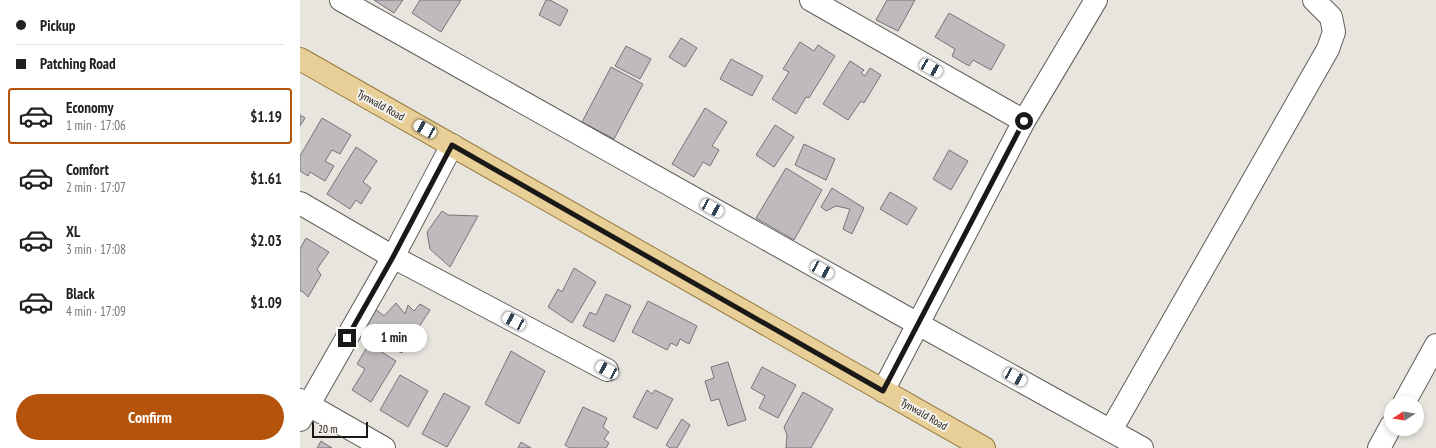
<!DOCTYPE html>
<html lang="en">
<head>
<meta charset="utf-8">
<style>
  body { margin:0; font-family:"PT Sans Narrow",sans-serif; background:#f6f6f6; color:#202124; height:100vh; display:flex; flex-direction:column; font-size:15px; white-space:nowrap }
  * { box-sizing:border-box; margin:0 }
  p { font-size:13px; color:#757577 }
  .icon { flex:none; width:22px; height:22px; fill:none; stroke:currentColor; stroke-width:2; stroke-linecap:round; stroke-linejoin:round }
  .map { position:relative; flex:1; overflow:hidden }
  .drawer { display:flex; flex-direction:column; background:#fff; width:300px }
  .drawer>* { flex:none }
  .top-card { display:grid; align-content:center; height:88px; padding:0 16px; background:#fff }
  .needle { width:26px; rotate:258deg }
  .buttons { position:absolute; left:1084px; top:396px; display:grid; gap:8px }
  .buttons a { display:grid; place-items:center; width:40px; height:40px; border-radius:50%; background:#fff; box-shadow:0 2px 6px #0003; font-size:20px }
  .scale { position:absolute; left:12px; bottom:10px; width:56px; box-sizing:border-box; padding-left:4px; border:2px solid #1a1917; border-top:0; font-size:11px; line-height:14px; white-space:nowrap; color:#1a1917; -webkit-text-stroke:3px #f5f2ec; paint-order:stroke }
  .end { position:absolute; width:18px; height:18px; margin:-9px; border:5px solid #1a1917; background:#fff; box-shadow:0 0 0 2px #fff }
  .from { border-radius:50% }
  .bubble { position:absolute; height:28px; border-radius:14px; background:#fff; box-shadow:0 2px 6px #0003; font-size:13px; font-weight:600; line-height:28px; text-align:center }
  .car { position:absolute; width:12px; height:24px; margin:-12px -6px; border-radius:5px; box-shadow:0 0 3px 1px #0007; background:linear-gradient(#fff 24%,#345 0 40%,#fff 0 76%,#345 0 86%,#fff 0) }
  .top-card b { display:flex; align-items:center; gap:14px; height:38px; font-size:15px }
  .top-card b+b { border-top:1px solid #e0e0e0 }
  .top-card i { width:10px; height:10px; background:#202124 }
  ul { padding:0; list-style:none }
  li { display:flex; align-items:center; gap:12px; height:56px; margin:0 8px 6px; padding:0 8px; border:2px solid transparent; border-radius:4px }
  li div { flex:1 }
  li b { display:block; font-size:15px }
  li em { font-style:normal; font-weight:600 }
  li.active { border-color:#b45309 }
  li>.icon { width:36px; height:36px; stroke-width:1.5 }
  .primary-button { display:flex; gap:8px; margin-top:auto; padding:8px 16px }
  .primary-button a { flex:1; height:46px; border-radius:24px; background:#b45309; color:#fff; font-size:16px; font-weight:600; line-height:46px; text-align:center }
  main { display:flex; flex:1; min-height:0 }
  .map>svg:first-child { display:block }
  .building { fill:#bfbabe; stroke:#787377 }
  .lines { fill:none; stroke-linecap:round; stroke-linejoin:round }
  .minor-casing { stroke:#5f5c57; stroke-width:24 }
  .major-casing { stroke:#967a3d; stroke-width:24 }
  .minor { stroke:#fff; stroke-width:22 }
  .major { stroke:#e8cf97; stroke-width:22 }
  .route { stroke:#1a1917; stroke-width:5 }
  .labels { text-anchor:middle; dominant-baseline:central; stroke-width:4; stroke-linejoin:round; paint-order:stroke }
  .street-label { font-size:11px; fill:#1a1917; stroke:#f5f2ec }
</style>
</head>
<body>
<main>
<section class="drawer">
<div class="top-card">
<b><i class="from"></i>Pickup</b>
<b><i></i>Patching Road</b>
</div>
<ul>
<li class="active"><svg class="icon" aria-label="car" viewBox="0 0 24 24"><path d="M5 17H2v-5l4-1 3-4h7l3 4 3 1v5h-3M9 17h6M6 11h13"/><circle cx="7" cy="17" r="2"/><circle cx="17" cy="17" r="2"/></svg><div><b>Economy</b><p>1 min · 17:06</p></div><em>$1.19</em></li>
<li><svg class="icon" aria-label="car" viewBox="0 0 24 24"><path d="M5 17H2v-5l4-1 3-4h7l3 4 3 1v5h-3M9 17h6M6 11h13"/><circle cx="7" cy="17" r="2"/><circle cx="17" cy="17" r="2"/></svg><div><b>Comfort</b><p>2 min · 17:07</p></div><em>$1.61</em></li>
<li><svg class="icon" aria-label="car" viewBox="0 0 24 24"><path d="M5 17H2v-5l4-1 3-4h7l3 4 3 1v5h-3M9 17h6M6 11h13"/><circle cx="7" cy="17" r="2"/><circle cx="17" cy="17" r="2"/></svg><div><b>XL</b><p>3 min · 17:08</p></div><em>$2.03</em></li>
<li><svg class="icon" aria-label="car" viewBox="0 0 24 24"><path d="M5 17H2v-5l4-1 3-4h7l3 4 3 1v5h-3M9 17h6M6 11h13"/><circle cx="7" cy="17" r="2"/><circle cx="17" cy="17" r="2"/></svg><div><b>Black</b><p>4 min · 17:09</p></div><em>$1.09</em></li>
</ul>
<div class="primary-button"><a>Confirm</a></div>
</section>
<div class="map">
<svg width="1136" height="448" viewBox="0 0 1136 448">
  <rect width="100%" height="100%" fill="#e8e5df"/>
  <path class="building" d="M 74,0 L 103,0 L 94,13 Z
    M 120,0 L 161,0 L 141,32 L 112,13 Z
    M 246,0 L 250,0 L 268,10 L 260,26 L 239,15 Z
    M 587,0 L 615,0 L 598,31 L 576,20 Z
    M 649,13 L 705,45 L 691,70 L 673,60 L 669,66 L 652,56 L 655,49 L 635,37 Z
    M 381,38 L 397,48 L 385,67 L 369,57 Z
    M 500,42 L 514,51 L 518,45 L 535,56 L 509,98 L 506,97 L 496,114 L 472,99 L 489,72 L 483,69 Z
    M 326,46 L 351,59 L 340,79 L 315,66 Z
    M 431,59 L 463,76 L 452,96 L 420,79 Z
    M 550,61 L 564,70 L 561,73 L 565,76 L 570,68 L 581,75 L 564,103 L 561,101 L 548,120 L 523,104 Z
    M 311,67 L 343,84 L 314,139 L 282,122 Z
    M 405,108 L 427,122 L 412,146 L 419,150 L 410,166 L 403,162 L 394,177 L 372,164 Z
    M 0,115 L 5,118 L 0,126 Z
    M 22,118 L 51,135 L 40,154 L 32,150 L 25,161 L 34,166 L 25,181 L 10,172 L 8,176 L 0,171 L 0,156 Z
    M 475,125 L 494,137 L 474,167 L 456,155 Z
    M 504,144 L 535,159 L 526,180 L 495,165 Z
    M 56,147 L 77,161 L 63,182 L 71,188 L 61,204 L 56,200 L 50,209 L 27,194 Z
    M 649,150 L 668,161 L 651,190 L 633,179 Z
    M 486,168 L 522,190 L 494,240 L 456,218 Z
    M 532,188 L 564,208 L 552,234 L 543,229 L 550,209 L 536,206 L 526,211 L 521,207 Z
    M 590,192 L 617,208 L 607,225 L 580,209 Z
    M 142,211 L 148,215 L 178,216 L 150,267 L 130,249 L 127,232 Z
    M 6,238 L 29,252 L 17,269 L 21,275 L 8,297 L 2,291 L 0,291 L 0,249 Z
    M 274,268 L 296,282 L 272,323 L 248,307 L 258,289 L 262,292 Z
    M 306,294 L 331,306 L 314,342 L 283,326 L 290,312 L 296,315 Z
    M 348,301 L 397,326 L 389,344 L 380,339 L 377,346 L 371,343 L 367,350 L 332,332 Z
    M 96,303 L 105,314 L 108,305 L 114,311 L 120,304 L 130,310 L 102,353 L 59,332 L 74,308 L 84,316 Z
    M 69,344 L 96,361 L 71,402 L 52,390 L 65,369 L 57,364 Z
    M 211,351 L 245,371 L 219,424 L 185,404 Z
    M 428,362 L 446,420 L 428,426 L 419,399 L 411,401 L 405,381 L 414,378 L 411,367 Z
    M 462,367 L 496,385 L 478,418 L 459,408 L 465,396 L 451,388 Z
    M 100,375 L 128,391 L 108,427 L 80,410 Z
    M 347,390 L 352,394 L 355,390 L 373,399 L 357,429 L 333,417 Z
    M 503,392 L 533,409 L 511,448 L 486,448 L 487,435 L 484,427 Z
    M 144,393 L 170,407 L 147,447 L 122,434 Z
    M 283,407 L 307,418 L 303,427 L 309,432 L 304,439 L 309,443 L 306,448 L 270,448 L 265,445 Z
    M 382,419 L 390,425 L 377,448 L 370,448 L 366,445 Z
    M 21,441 L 32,448 L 17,448 Z
    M 221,442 L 231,448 L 218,448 Z"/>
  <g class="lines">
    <g class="minor-casing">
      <path id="minor" d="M 41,0 L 618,324 L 724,121 L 796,0
        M 511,0 L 724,121
        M 0,203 L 93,257 L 307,370
        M 583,391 L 618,324 L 842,448
        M 0,400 L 84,448
        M 1104,403 L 1136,345
        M 0,420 L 93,257 L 152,145
        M 811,430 L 1028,49 L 1034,32 L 1031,17 L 1014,0
        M 1079,448 L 1091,426"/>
    </g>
    <g class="major-casing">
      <path id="major" d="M 0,59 L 684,448"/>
    </g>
    <use href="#minor" class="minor"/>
    <use href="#major" class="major"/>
  </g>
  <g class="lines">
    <path class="route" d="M 47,338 L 93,257 L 152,145 L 583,391 L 724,121"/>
  </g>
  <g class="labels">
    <g class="street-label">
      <text transform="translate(81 105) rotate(29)">Tynwald Road</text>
      <text transform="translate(624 414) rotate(30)">Tynwald Road</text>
    </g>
  </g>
</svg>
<div class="buttons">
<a><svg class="needle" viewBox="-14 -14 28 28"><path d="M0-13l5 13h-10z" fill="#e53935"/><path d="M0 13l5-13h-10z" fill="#757577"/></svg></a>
</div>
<div class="scale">20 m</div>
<i class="end from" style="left:724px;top:121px"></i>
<i class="end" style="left:47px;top:338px"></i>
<div class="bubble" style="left:61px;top:324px;width:66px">1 min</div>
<i class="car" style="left:631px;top:68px;rotate:120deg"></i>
<i class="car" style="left:125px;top:129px;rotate:299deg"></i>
<i class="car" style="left:412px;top:208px;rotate:119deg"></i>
<i class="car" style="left:522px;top:270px;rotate:119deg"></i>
<i class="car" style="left:214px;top:321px;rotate:298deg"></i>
<i class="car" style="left:307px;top:370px;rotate:298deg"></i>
<i class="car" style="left:715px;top:377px;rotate:119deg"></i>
</div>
</main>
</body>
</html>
